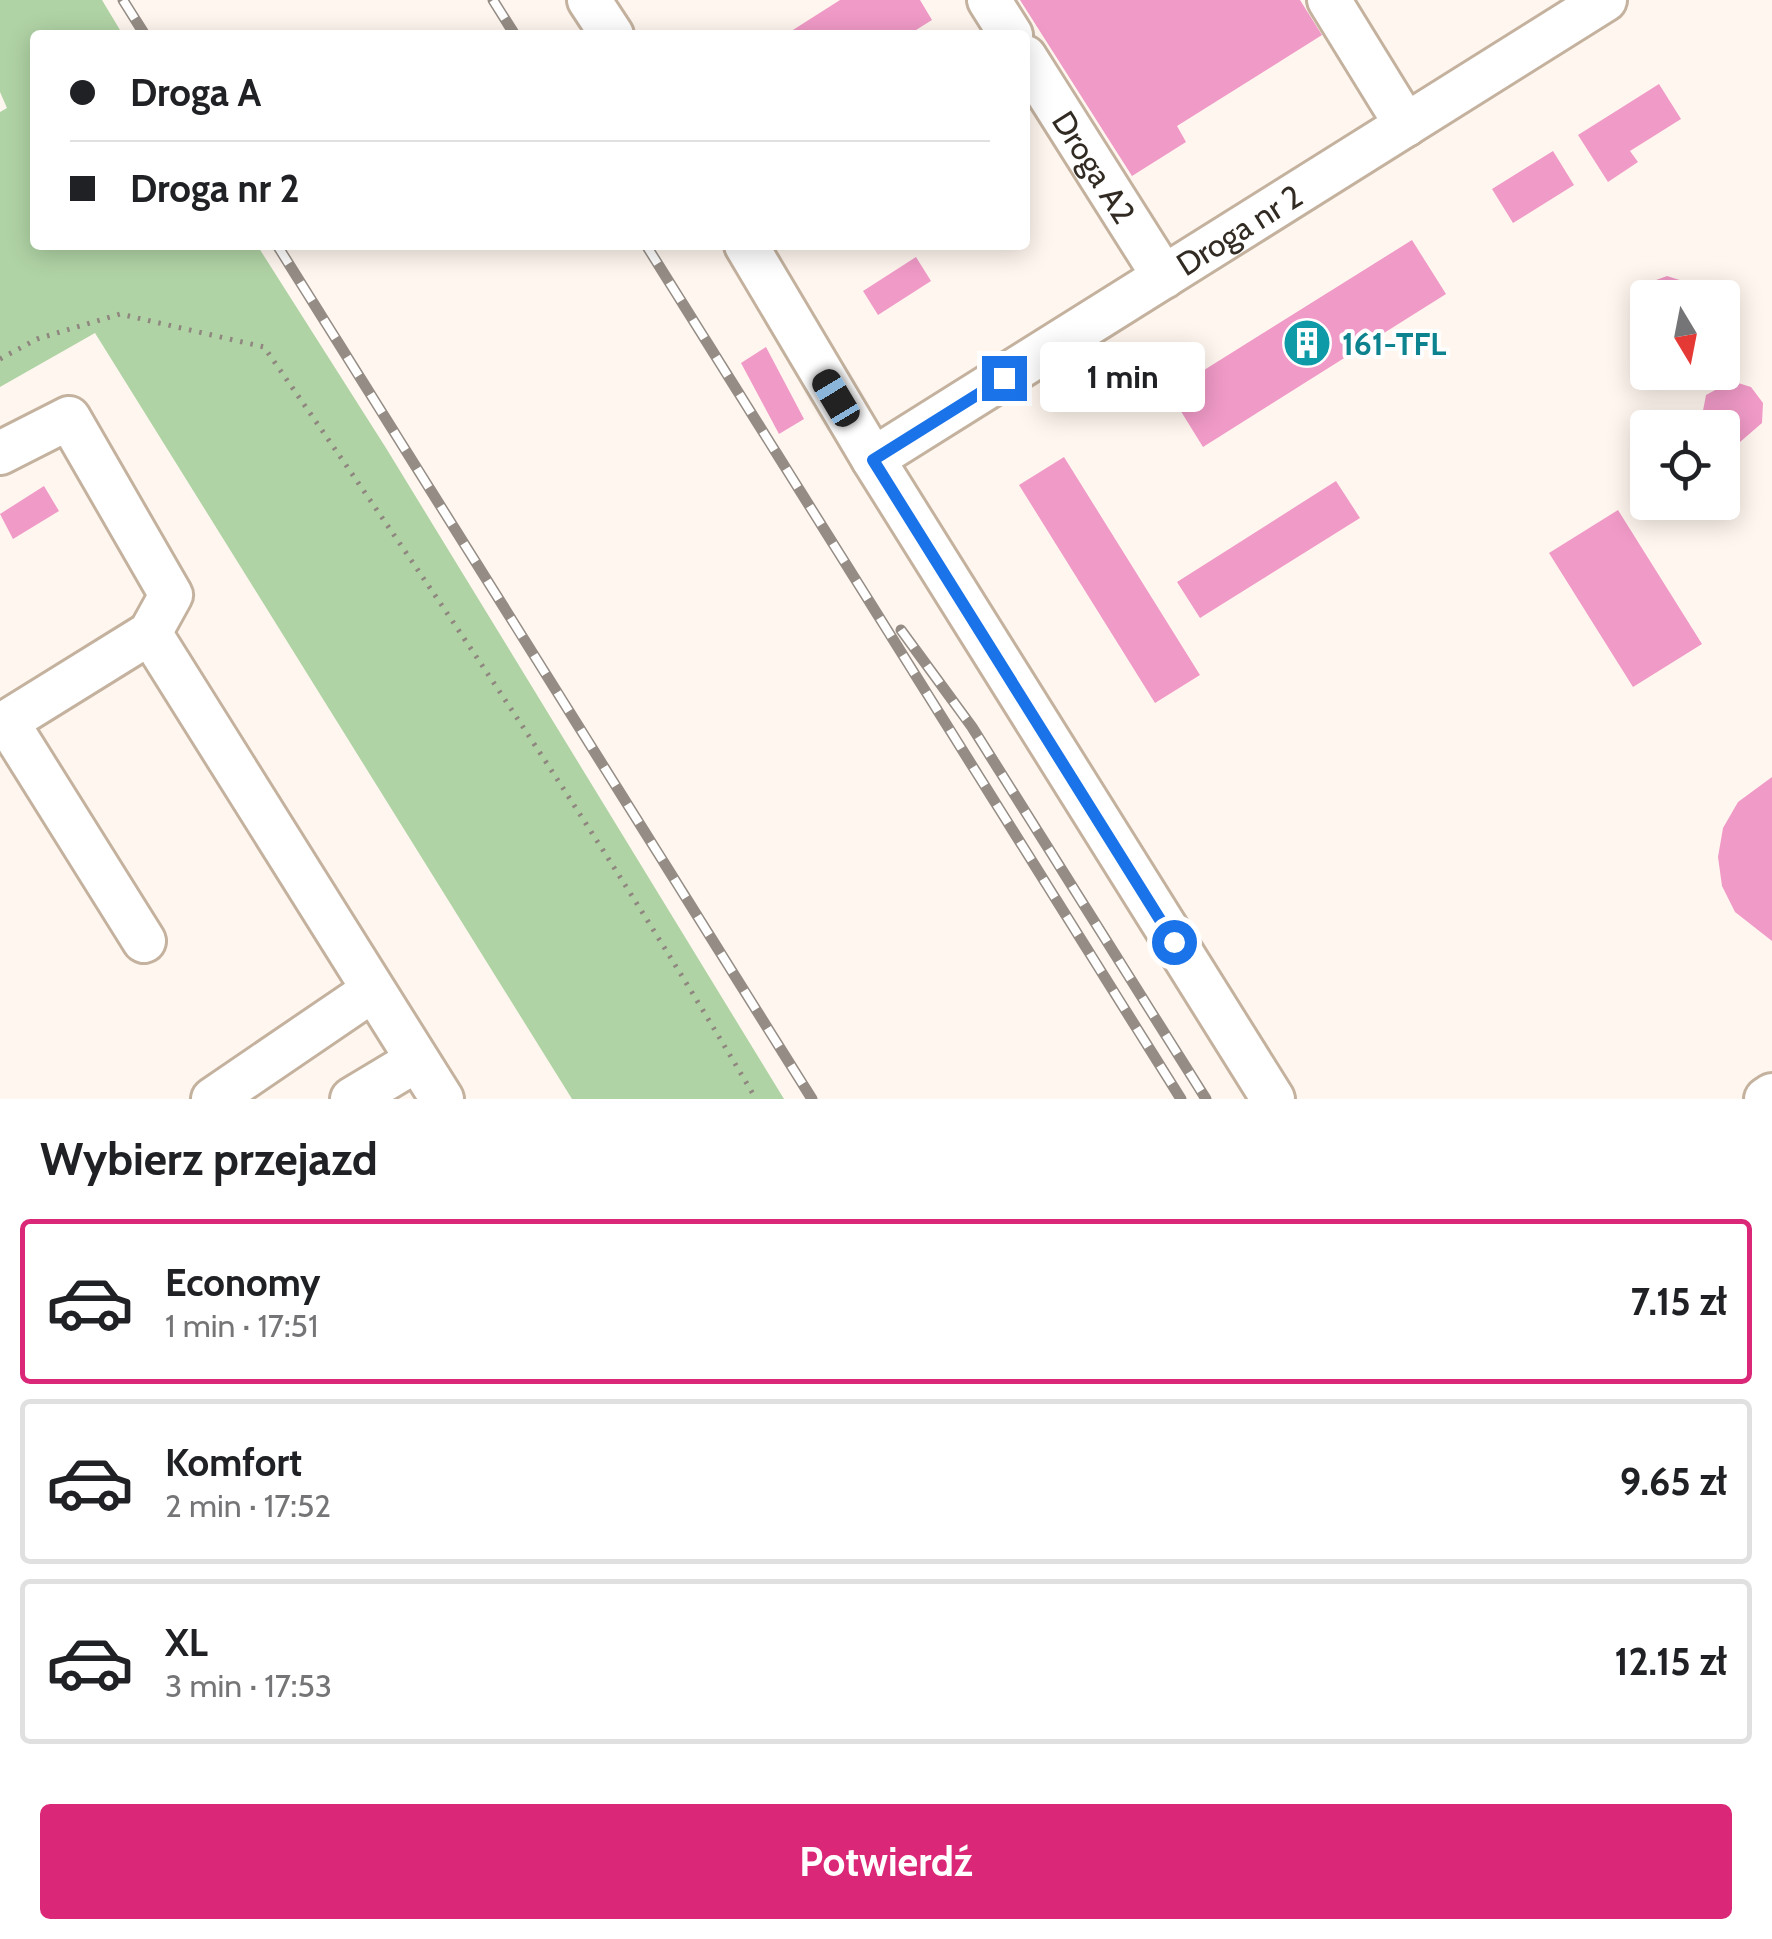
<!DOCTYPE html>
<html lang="pl">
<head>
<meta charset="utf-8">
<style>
  body { margin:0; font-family:Cabin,sans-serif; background:#f6f6f6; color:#202124; height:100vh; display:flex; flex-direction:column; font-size:38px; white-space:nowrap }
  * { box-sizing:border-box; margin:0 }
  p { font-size:32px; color:#757577 }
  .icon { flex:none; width:55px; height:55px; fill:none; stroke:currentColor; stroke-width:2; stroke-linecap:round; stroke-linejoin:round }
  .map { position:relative; height:1099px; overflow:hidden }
  .drawer { display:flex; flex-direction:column; background:#fff; flex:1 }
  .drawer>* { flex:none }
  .banner { position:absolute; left:30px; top:30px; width:1000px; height:220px; border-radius:10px; box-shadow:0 5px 25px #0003; display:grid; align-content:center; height:220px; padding:0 40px; background:#fff }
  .needle { width:65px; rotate:170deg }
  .controls { position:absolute; left:1630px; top:280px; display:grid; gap:20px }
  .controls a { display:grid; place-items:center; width:110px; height:110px; border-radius:10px; background:#fff; box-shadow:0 5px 25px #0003; font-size:50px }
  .end { position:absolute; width:45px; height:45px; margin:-22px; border:12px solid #1a73e8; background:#fff; box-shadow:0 0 0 5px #fff }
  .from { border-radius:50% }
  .bubble { position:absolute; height:70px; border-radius:10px; background:#fff; box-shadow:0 5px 25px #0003; font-size:32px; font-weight:700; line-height:70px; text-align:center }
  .car { position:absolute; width:30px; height:60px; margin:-30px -15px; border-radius:12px; box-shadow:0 0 8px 2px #0007; background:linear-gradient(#222 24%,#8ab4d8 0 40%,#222 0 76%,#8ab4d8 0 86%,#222 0) }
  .banner b { display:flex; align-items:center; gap:35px; height:95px; font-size:38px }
  .banner b+b { border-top:2px solid #e0e0e0 }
  .banner i { width:25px; height:25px; background:#202124 }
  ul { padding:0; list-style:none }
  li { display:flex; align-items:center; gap:30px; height:165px; margin:0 20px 15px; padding:0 20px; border:5px solid #e0e0e0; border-radius:10px }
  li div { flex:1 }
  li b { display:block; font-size:38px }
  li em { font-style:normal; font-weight:700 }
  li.on { border-color:#db2777 }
  li>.icon { width:90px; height:90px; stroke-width:1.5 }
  h2 { padding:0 40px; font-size:45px; line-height:120px }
  .action { display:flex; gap:20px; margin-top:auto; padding:20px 40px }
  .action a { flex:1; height:115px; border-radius:10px; background:#db2777; color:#fff; font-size:40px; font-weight:700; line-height:115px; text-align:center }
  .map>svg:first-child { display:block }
  .green { fill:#b0d3a5 }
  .building { fill:#f09ac7 }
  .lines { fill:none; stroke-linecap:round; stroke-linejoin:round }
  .minor-casing { stroke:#c4b29f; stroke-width:48 }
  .path { stroke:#8f877f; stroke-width:5; stroke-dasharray:2.5 8; stroke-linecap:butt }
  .minor { stroke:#fff; stroke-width:42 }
  .rail-casing { stroke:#958d85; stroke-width:11 }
  .rail { stroke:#fff; stroke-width:8; stroke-dasharray:22; stroke-linecap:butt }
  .route { stroke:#1a73e8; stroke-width:12 }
  .labels { text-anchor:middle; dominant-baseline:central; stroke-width:8; stroke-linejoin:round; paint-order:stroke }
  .street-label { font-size:32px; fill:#322b23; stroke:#fff }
  .culture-label { font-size:32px; font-weight:bold; fill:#0d838f; stroke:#fff; text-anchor:start }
</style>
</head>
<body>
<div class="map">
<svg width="1772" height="1099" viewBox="0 0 1772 1099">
  <rect width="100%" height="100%" fill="#fff7ef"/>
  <path class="green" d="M 0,0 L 102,0 L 123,35 L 35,35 L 35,245 L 257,245 L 386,448 L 784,1099 L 572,1099 L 95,333 L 0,387 L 0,112 L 7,108 L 0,92 Z"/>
  <path class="building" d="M 840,0 L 920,0 L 932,20 L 908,35 L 785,35 Z
    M 1020,0 L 1300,0 L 1322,35 L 1177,126 L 1186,142 L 1132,176 Z
    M 1659,84 L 1681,119 L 1630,151 L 1638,162 L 1608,182 L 1578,135 Z
    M 1553,151 L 1574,185 L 1513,223 L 1492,189 Z
    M 1412,240 L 1446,294 L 1203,447 L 1169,392 Z
    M 916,257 L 931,281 L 878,315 L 863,291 Z
    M 1667,276 L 1686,282 L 1697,298 L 1648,298 L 1648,332 L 1640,321 L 1637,301 L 1648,283 Z
    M 766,347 L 804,419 L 779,434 L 741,363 Z
    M 1732,381 L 1751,387 L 1763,403 L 1762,423 L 1740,442 L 1722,441 L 1722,428 L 1706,428 L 1702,416 L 1706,395 Z
    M 1064,457 L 1200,675 L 1155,703 L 1019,485 Z
    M 1336,481 L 1360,518 L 1200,618 L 1177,582 Z
    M 44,486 L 59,511 L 13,539 L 0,514 Z
    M 1618,510 L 1702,644 L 1633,687 L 1549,553 Z
    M 1772,777 L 1772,941 L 1735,912 L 1722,886 L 1718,857 L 1723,828 L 1738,802 Z"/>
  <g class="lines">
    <g class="minor-casing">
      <g id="minor">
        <path d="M 589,0 L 612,35"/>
        <path d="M 989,0 L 1011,35"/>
        <path d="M 1329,0 L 1406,125"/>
        <path id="s1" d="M 1025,57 L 1164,277"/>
        <path d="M 746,245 L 873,459 L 1273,1099"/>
        <path d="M 0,453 L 69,418 L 171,595 L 150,633"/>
        <path id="s2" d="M 873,459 L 1605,0"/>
        <path d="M 7,722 L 144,941"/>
        <path d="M 0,726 L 150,633 L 442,1099"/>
        <path d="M 213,1099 L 373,990"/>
        <path d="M 352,1099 L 417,1060"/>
        <path d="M 1766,1099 L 1772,1095"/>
      </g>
    </g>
    <path class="path" d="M 0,359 L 37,339 L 120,314 L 264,347 C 435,592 604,841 756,1099"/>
    <use href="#minor" class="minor"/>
    <g class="rail-casing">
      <path id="rail" d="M 123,0 L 145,35
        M 493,0 L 515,35
        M 277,245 L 812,1099
        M 646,245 L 1181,1099
        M 901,630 L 972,727 L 1206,1099"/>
    </g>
    <use href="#rail" class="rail"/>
  </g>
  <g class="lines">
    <path class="route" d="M 1004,378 L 873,460 L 1174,942"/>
  </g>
  <defs>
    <g id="building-disc" transform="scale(2.5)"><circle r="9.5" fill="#0f9aa8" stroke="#fff"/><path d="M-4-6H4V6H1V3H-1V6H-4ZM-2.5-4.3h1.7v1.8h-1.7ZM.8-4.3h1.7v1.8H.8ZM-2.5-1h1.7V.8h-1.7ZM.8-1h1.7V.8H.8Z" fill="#fff"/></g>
  </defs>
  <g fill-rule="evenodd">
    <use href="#building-disc" x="1307" y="343"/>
  </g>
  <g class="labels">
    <g class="street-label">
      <text stroke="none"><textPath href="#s1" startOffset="130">Droga A2</textPath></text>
      <text stroke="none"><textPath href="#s2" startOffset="432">Droga nr 2</textPath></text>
    </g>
    <g class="culture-label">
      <text x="1342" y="343">161-TFL</text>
    </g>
  </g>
</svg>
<div class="controls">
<a><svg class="needle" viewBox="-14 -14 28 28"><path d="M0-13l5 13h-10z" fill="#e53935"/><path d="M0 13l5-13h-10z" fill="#757577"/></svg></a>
<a><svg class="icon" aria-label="locate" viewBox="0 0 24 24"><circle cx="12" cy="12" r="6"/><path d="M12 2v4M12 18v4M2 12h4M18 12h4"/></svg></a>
</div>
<i class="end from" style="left:1174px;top:942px"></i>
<i class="end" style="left:1004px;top:378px"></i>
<div class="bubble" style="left:1040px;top:342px;width:165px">1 min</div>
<i class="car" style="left:836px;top:398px;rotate:329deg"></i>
<div class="banner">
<b><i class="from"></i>Droga A</b>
<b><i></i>Droga nr 2</b>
</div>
</div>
<section class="drawer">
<h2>Wybierz przejazd</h2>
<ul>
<li class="on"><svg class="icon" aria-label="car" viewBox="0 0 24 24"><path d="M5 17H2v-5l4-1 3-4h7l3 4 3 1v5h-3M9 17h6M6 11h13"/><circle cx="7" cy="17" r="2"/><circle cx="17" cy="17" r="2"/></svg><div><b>Economy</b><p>1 min · 17:51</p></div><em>7.15 zł</em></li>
<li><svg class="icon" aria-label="car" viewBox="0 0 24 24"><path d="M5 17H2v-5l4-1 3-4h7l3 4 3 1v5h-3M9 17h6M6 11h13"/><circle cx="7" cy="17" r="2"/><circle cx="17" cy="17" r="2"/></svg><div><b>Komfort</b><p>2 min · 17:52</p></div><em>9.65 zł</em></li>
<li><svg class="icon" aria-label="car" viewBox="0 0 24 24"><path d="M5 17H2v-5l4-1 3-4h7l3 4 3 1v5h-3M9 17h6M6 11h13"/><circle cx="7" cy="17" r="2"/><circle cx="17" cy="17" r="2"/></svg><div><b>XL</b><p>3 min · 17:53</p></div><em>12.15 zł</em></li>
</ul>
<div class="action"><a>Potwierdź</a></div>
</section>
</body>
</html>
